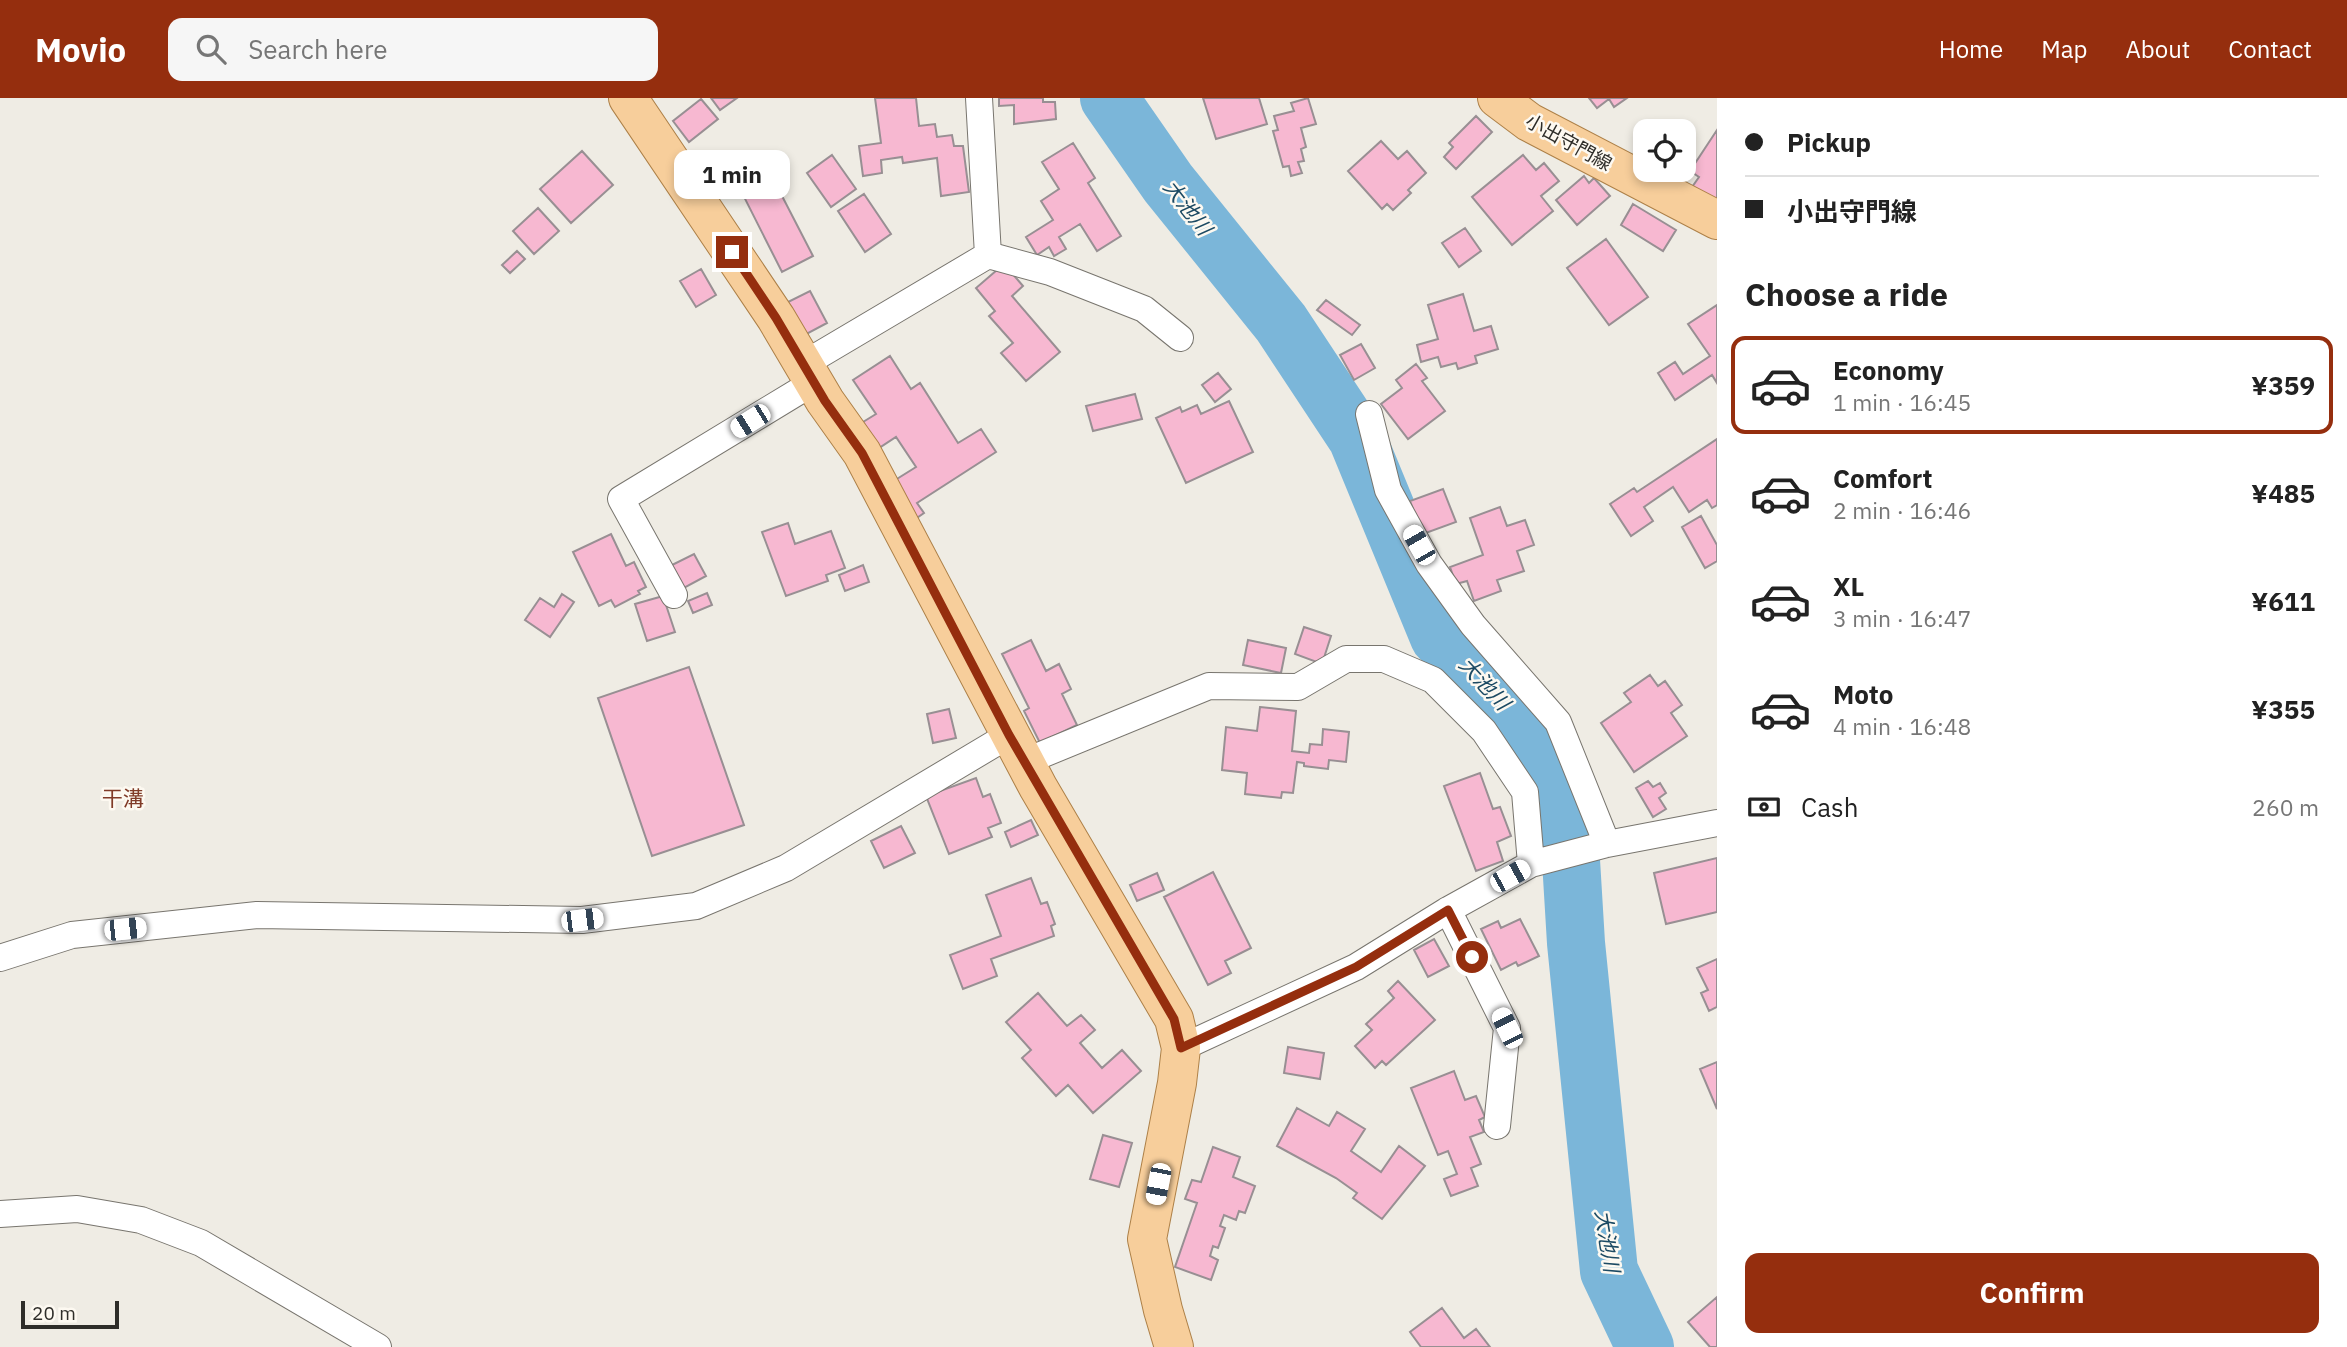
<!DOCTYPE html>
<html lang="en">
<head>
<meta charset="utf-8">
<style>
  body { margin:0; font-family:"IBM Plex Sans","Noto Sans JP",sans-serif; background:#f6f6f6; color:#222; height:100vh; display:flex; flex-direction:column; font-size:26px; white-space:nowrap }
  * { box-sizing:border-box; margin:0 }
  p { font-size:23px; color:#767676 }
  .icon { flex:none; width:38px; height:38px; fill:none; stroke:currentColor; stroke-width:2; stroke-linecap:round; stroke-linejoin:round }
  .map { position:relative; flex:1; overflow:hidden }
  .drawer { display:flex; flex-direction:column; background:#fff; width:630px }
  .drawer>* { flex:none }
  .hud { display:grid; align-content:center; height:154px; padding:0 28px; background:#fff }
  .buttons { position:absolute; left:1633px; top:21px; display:grid; gap:14px }
  .buttons a { display:grid; place-items:center; width:63px; height:63px; border-radius:14px; background:#fff; box-shadow:0 4px 10px #0003; font-size:35px }
  .scale { position:absolute; left:21px; bottom:18px; width:98px; box-sizing:border-box; padding-left:7px; border:4px solid #2e2d29; border-top:0; font-size:19px; line-height:24px; white-space:nowrap; color:#2e2d29; -webkit-text-stroke:5px #fdf9f1; paint-order:stroke }
  .end { position:absolute; width:32px; height:32px; margin:-16px; border:9px solid #952e0e; background:#fff; box-shadow:0 0 0 4px #fff }
  .from { border-radius:50% }
  .bubble { position:absolute; height:49px; border-radius:14px; background:#fff; box-shadow:0 4px 10px #0003; font-size:23px; font-weight:700; line-height:49px; text-align:center }
  .car { position:absolute; width:21px; height:42px; margin:-21px -10px; border-radius:9px; box-shadow:0 0 5px 2px #0007; background:linear-gradient(#fff 24%,#345 0 40%,#fff 0 76%,#345 0 86%,#fff 0) }
  .hud b { display:flex; align-items:center; gap:24px; height:66px; font-size:26px }
  .hud b+b { border-top:2px solid #e0e0e0 }
  .hud i { width:18px; height:18px; background:#222 }
  ul { padding:0; list-style:none }
  li { display:flex; align-items:center; gap:21px; height:98px; margin:0 14px 10px; padding:0 14px; border:4px solid transparent; border-radius:14px }
  li div { flex:1 }
  li b { display:block; font-size:26px }
  li em { font-style:normal; font-weight:700 }
  li.current { border-color:#952e0e }
  li>.icon { width:63px; height:63px; stroke-width:1.5 }
  h2 { padding:0 28px; font-size:32px; line-height:84px }
  .pay { display:flex; align-items:center; gap:18px; height:77px; padding:0 28px; font-size:26px }
  .pay p { margin-inline-start:auto }
  .button { display:flex; gap:14px; margin-top:auto; padding:14px 28px }
  .button a { flex:1; height:80px; border-radius:14px; background:#952e0e; color:#fff; font-size:28px; font-weight:700; line-height:80px; text-align:center }
  header { display:flex; align-items:center; gap:42px; box-sizing:border-box; height:98px; padding:0 35px; background:#952e0e; color:#fff }
  header strong { font-size:33px }
  nav { display:flex; gap:38px; margin-inline-start:auto; font-size:24px }
  .search { width:490px; height:63px; background:#f6f6f6; display:flex; align-items:center; gap:18px; box-sizing:border-box; padding:0 24px; border-radius:14px; color:#767676; font-size:26px }
  main { display:flex; flex:1; min-height:0 }
  .map>svg:first-child { display:block }
  .lines { fill:none; stroke-linecap:round; stroke-linejoin:round }
  .river { stroke:#7bb6d9; stroke-width:58 }
  .building { fill:#f7b8d1; stroke:#988f93; stroke-width:2 }
  .street-casing { stroke:#78756e; stroke-width:28 }
  .primary-casing { stroke:#ad8048; stroke-width:40 }
  .street { stroke:#fff; stroke-width:26 }
  .primary { stroke:#f7ce9b; stroke-width:38 }
  .route { stroke:#952e0e; stroke-width:9 }
  .labels { text-anchor:middle; dominant-baseline:central; stroke-width:5; stroke-linejoin:round; paint-order:stroke }
  .street-label { font-size:19px; fill:#2e2d29; stroke:#fdf9f1 }
  .water-label { font-size:21px; font-style:italic; fill:#1c4a63; stroke:#fdf9f1 }
  .neighbourhood-label { font-size:21px; fill:#803b28; stroke:#fdf9f1 }
</style>
</head>
<body>
<header>
<strong>Movio</strong>
<div class="search"><svg class="icon" aria-label="search" viewBox="0 0 24 24"><circle cx="10" cy="10" r="6"/><path d="M15 15l6 6"/></svg>Search here</div>
<nav><a>Home</a><a>Map</a><a>About</a><a>Contact</a></nav>
</header>
<main>
<div class="map">
<svg width="1717" height="1249" viewBox="0 0 1717 1249">
  <rect width="100%" height="100%" fill="#efece4"/>
  <g class="lines">
    <path class="river" d="M 1109,0 L 1168,85 L 1281,225 L 1357,340 L 1439,539 L 1497,591 L 1567,696 L 1576,845 L 1609,1173 L 1645,1249"/>
  </g>
  <path class="building" d="M 711,0 L 737,0 L 720,12 Z
    M 875,0 L 916,0 L 919,28 L 935,26 L 937,39 L 952,37 L 954,48 L 963,48 L 969,94 L 941,98 L 937,60 L 903,65 L 902,59 L 881,62 L 882,75 L 863,78 L 859,48 L 881,45 Z
    M 999,0 L 1043,0 L 1043,4 L 1055,4 L 1056,21 L 1014,26 L 1014,7 L 999,8 Z
    M 1203,0 L 1259,0 L 1267,26 L 1216,41 Z
    M 1308,0 L 1316,26 L 1301,30 L 1306,49 L 1301,51 L 1304,63 L 1298,64 L 1302,75 L 1291,78 L 1289,68 L 1283,69 L 1273,33 L 1278,32 L 1274,18 L 1294,13 L 1291,5 Z
    M 1589,0 L 1627,0 L 1614,9 L 1609,1 L 1597,10 Z
    M 701,1 L 718,21 L 689,44 L 673,23 Z
    M 1476,18 L 1492,34 L 1456,71 L 1444,59 L 1453,49 L 1449,45 Z
    M 1717,32 L 1717,110 L 1690,92 L 1699,79 L 1690,73 Z
    M 1381,43 L 1398,61 L 1407,53 L 1426,75 L 1408,92 L 1411,95 L 1393,112 L 1387,106 L 1382,111 L 1348,73 Z
    M 1073,45 L 1095,80 L 1088,85 L 1121,138 L 1097,153 L 1080,126 L 1059,139 L 1066,151 L 1054,158 L 1049,149 L 1037,157 L 1026,139 L 1053,122 L 1041,103 L 1059,91 L 1042,64 Z
    M 582,53 L 613,87 L 571,125 L 540,91 Z
    M 832,57 L 856,91 L 831,109 L 807,75 Z
    M 1523,57 L 1536,72 L 1544,65 L 1559,83 L 1541,98 L 1553,113 L 1512,147 L 1472,99 Z
    M 765,65 L 813,158 L 782,174 L 735,81 Z
    M 1584,78 L 1589,85 L 1594,80 L 1610,98 L 1577,127 L 1556,102 Z
    M 864,96 L 891,136 L 865,154 L 838,113 Z
    M 1633,106 L 1676,132 L 1663,153 L 1621,127 Z
    M 538,110 L 559,133 L 534,156 L 513,133 Z
    M 1465,130 L 1481,153 L 1459,169 L 1442,145 Z
    M 1606,141 L 1648,199 L 1609,227 L 1567,170 Z
    M 517,153 L 525,161 L 510,175 L 502,167 Z
    M 1004,166 L 1023,188 L 1012,198 L 1060,254 L 1026,283 L 1001,255 L 1013,245 L 989,218 L 995,213 L 976,190 Z
    M 701,171 L 716,197 L 696,209 L 680,183 Z
    M 810,193 L 827,225 L 799,240 L 782,207 Z
    M 1463,196 L 1474,233 L 1491,228 L 1498,251 L 1475,258 L 1477,265 L 1458,271 L 1456,265 L 1441,269 L 1438,259 L 1421,264 L 1417,247 L 1438,241 L 1428,207 Z
    M 1326,202 L 1360,227 L 1352,237 L 1317,212 Z
    M 1717,207 L 1717,285 L 1712,277 L 1675,302 L 1658,275 L 1675,264 L 1683,276 L 1710,258 L 1688,226 Z
    M 1361,246 L 1375,270 L 1354,282 L 1340,257 Z
    M 890,258 L 911,291 L 920,285 L 958,345 L 981,331 L 996,354 L 917,405 L 924,415 L 908,426 L 884,389 L 916,369 L 896,339 L 879,350 L 863,324 L 876,316 L 853,282 Z
    M 1416,266 L 1427,280 L 1422,283 L 1445,313 L 1408,341 L 1381,306 L 1402,290 L 1396,282 Z
    M 1218,275 L 1231,291 L 1215,304 L 1202,287 Z
    M 1135,296 L 1142,321 L 1093,333 L 1086,308 Z
    M 1229,303 L 1253,354 L 1186,385 L 1156,320 L 1180,309 L 1182,314 L 1197,307 L 1201,316 Z
    M 1717,341 L 1717,407 L 1712,410 L 1707,402 L 1689,414 L 1673,389 L 1644,409 L 1653,423 L 1631,438 L 1610,406 L 1634,390 L 1637,394 Z
    M 1443,391 L 1456,424 L 1423,436 L 1410,403 Z
    M 1500,409 L 1507,428 L 1525,422 L 1534,447 L 1517,453 L 1524,473 L 1497,482 L 1501,493 L 1474,503 L 1467,483 L 1456,486 L 1450,469 L 1483,457 L 1470,420 Z
    M 1701,418 L 1717,447 L 1717,463 L 1705,470 L 1682,429 Z
    M 788,425 L 795,446 L 831,433 L 845,470 L 826,477 L 828,483 L 786,498 L 762,434 Z
    M 611,436 L 626,468 L 634,464 L 646,489 L 638,493 L 640,496 L 615,509 L 611,502 L 599,508 L 573,454 Z
    M 694,456 L 706,478 L 682,491 L 670,468 Z
    M 863,467 L 869,484 L 845,493 L 839,477 Z
    M 707,495 L 712,507 L 693,515 L 688,503 Z
    M 562,496 L 574,504 L 550,539 L 525,522 L 540,500 L 554,509 Z
    M 663,498 L 675,534 L 647,543 L 635,506 Z
    M 1304,529 L 1331,538 L 1322,566 L 1295,556 Z
    M 1031,542 L 1046,573 L 1059,566 L 1071,591 L 1062,596 L 1077,627 L 1040,645 L 1024,613 L 1029,610 L 1002,556 Z
    M 1248,542 L 1286,550 L 1281,575 L 1243,567 Z
    M 689,569 L 744,727 L 652,758 L 598,600 Z
    M 1650,577 L 1658,588 L 1665,583 L 1682,607 L 1671,615 L 1687,638 L 1634,674 L 1601,625 L 1631,604 L 1624,595 Z
    M 1260,609 L 1296,613 L 1292,653 L 1309,655 L 1310,646 L 1322,647 L 1323,631 L 1349,634 L 1346,664 L 1329,662 L 1328,671 L 1304,668 L 1304,665 L 1297,664 L 1293,695 L 1282,694 L 1281,700 L 1245,696 L 1247,675 L 1222,672 L 1226,629 L 1257,633 Z
    M 949,611 L 956,640 L 933,645 L 927,616 Z
    M 1480,675 L 1493,711 L 1500,709 L 1511,738 L 1497,744 L 1503,763 L 1476,773 L 1444,688 Z
    M 976,680 L 983,699 L 990,696 L 1001,725 L 988,730 L 992,739 L 949,756 L 926,698 Z
    M 1648,683 L 1653,689 L 1660,685 L 1666,695 L 1659,700 L 1666,711 L 1653,719 L 1636,690 Z
    M 1031,722 L 1038,737 L 1011,749 L 1005,734 Z
    M 901,728 L 915,755 L 884,770 L 871,743 Z
    M 1717,760 L 1717,814 L 1666,826 L 1654,775 Z
    M 1213,774 L 1251,850 L 1225,863 L 1231,875 L 1208,887 L 1164,799 Z
    M 1157,775 L 1164,792 L 1137,803 L 1130,787 Z
    M 1031,780 L 1041,806 L 1047,804 L 1055,826 L 1051,828 L 1054,838 L 991,861 L 997,878 L 963,891 L 950,857 L 1001,838 L 986,797 Z
    M 1520,821 L 1539,858 L 1518,868 L 1516,864 L 1501,872 L 1481,831 L 1498,823 L 1501,830 Z
    M 1434,841 L 1449,868 L 1428,879 L 1414,852 Z
    M 1717,861 L 1717,909 L 1709,913 L 1701,895 L 1708,892 L 1697,870 Z
    M 1398,883 L 1435,922 L 1386,967 L 1382,963 L 1375,970 L 1355,948 L 1372,932 L 1366,926 L 1394,900 L 1388,893 Z
    M 1038,895 L 1067,928 L 1081,917 L 1095,932 L 1080,945 L 1102,970 L 1122,952 L 1141,973 L 1093,1015 L 1068,987 L 1056,998 L 1022,960 L 1031,952 L 1006,924 Z
    M 1288,949 L 1324,955 L 1320,981 L 1284,975 Z
    M 1717,964 L 1717,1011 L 1700,971 Z
    M 1454,973 L 1465,1002 L 1476,998 L 1485,1019 L 1479,1022 L 1484,1034 L 1470,1039 L 1481,1066 L 1471,1070 L 1478,1088 L 1451,1098 L 1444,1081 L 1457,1076 L 1448,1053 L 1438,1057 L 1411,990 Z
    M 1297,1010 L 1329,1028 L 1337,1014 L 1365,1031 L 1351,1053 L 1381,1074 L 1399,1048 L 1425,1068 L 1382,1121 L 1353,1100 L 1357,1095 L 1336,1080 L 1277,1048 Z
    M 1103,1037 L 1132,1045 L 1119,1089 L 1090,1081 Z
    M 1213,1049 L 1240,1059 L 1233,1079 L 1255,1088 L 1245,1115 L 1239,1113 L 1236,1122 L 1224,1117 L 1220,1128 L 1225,1130 L 1218,1150 L 1213,1148 L 1210,1158 L 1218,1162 L 1211,1182 L 1175,1169 L 1197,1105 L 1185,1101 L 1192,1082 L 1201,1084 Z
    M 1717,1199 L 1717,1249 L 1710,1249 L 1688,1224 Z
    M 1442,1210 L 1464,1240 L 1476,1231 L 1490,1249 L 1421,1249 L 1410,1234 Z"/>
  <g class="lines">
    <g class="street-casing">
      <path id="street" d="M 988,157 L 1050,174 L 1144,211 L 1180,240
        M 804,266 L 988,157 L 979,0
        M 1369,316 L 1388,392 L 1429,466 L 1473,527 L 1558,624 L 1607,746
        M 674,497 L 621,401 L 814,284
        M 1024,664 L 1209,588 L 1298,589 L 1346,561 L 1384,561 L 1433,582 L 1484,633 L 1525,694 L 1531,766
        M 1448,812 L 1507,930 L 1497,1028
        M 0,860 L 72,837 L 257,817 L 582,822 L 696,808 L 786,770 L 1009,637
        M 1181,950 L 1356,869 L 1448,812 L 1531,766 L 1607,746 L 1717,725
        M 0,1116 L 77,1111 L 141,1122 L 201,1145 L 378,1249"/>
    </g>
    <g class="primary-casing">
      <path id="primary" d="M 628,0 L 776,220 L 825,303 L 862,355 L 1038,689 L 1174,921 L 1181,950 L 1177,985 L 1147,1141 L 1163,1212 L 1174,1249
        M 1497,0 L 1529,24 L 1717,122"/>
    </g>
    <use href="#street" class="street"/>
    <use href="#primary" class="primary"/>
  </g>
  <g class="lines">
    <path class="route" d="M 732,154 L 776,220 L 825,303 L 862,355 L 1009,637 L 1174,921 L 1181,950 L 1356,869 L 1448,812 L 1472,859"/>
  </g>
  <g class="labels">
    <g class="street-label">
      <text transform="translate(1569 44) rotate(29)">小出守門線</text>
    </g>
    <g class="water-label">
      <text transform="translate(1188 109) rotate(52)">大池川</text>
      <text transform="translate(1485 585) rotate(47)">大池川</text>
      <text transform="translate(1608 1143) rotate(81)">大池川</text>
    </g>
    <g class="neighbourhood-label">
      <text x="123" y="700">干溝</text>
    </g>
  </g>
</svg>
<div class="buttons">
<a><svg class="icon" aria-label="locate" viewBox="0 0 24 24"><circle cx="12" cy="12" r="6"/><path d="M12 2v4M12 18v4M2 12h4M18 12h4"/></svg></a>
</div>
<div class="scale">20 m</div>
<i class="end from" style="left:1472px;top:859px"></i>
<i class="end" style="left:732px;top:154px"></i>
<div class="bubble" style="left:674px;top:52px;width:116px">1 min</div>
<i class="car" style="left:750px;top:323px;rotate:238deg"></i>
<i class="car" style="left:1419px;top:447px;rotate:330deg"></i>
<i class="car" style="left:1510px;top:778px;rotate:61deg"></i>
<i class="car" style="left:582px;top:822px;rotate:83deg"></i>
<i class="car" style="left:125px;top:831px;rotate:84deg"></i>
<i class="car" style="left:1507px;top:930px;rotate:334deg"></i>
<i class="car" style="left:1158px;top:1086px;rotate:191deg"></i>
</div>
<section class="drawer">
<div class="hud">
<b><i class="from"></i>Pickup</b>
<b><i></i>小出守門線</b>
</div>
<h2>Choose a ride</h2>
<ul>
<li class="current"><svg class="icon" aria-label="car" viewBox="0 0 24 24"><path d="M5 17H2v-5l4-1 3-4h7l3 4 3 1v5h-3M9 17h6M6 11h13"/><circle cx="7" cy="17" r="2"/><circle cx="17" cy="17" r="2"/></svg><div><b>Economy</b><p>1 min · 16:45</p></div><em>¥359</em></li>
<li><svg class="icon" aria-label="car" viewBox="0 0 24 24"><path d="M5 17H2v-5l4-1 3-4h7l3 4 3 1v5h-3M9 17h6M6 11h13"/><circle cx="7" cy="17" r="2"/><circle cx="17" cy="17" r="2"/></svg><div><b>Comfort</b><p>2 min · 16:46</p></div><em>¥485</em></li>
<li><svg class="icon" aria-label="car" viewBox="0 0 24 24"><path d="M5 17H2v-5l4-1 3-4h7l3 4 3 1v5h-3M9 17h6M6 11h13"/><circle cx="7" cy="17" r="2"/><circle cx="17" cy="17" r="2"/></svg><div><b>XL</b><p>3 min · 16:47</p></div><em>¥611</em></li>
<li><svg class="icon" aria-label="car" viewBox="0 0 24 24"><path d="M5 17H2v-5l4-1 3-4h7l3 4 3 1v5h-3M9 17h6M6 11h13"/><circle cx="7" cy="17" r="2"/><circle cx="17" cy="17" r="2"/></svg><div><b>Moto</b><p>4 min · 16:48</p></div><em>¥355</em></li>
</ul>
<div class="pay"><svg class="icon" aria-label="cash" viewBox="0 0 24 24"><path d="M3 7h18v10H3z"/><circle cx="12" cy="12" r="2"/></svg>Cash<p>260 m</p></div>
<div class="button"><a>Confirm</a></div>
</section>
</main>
</body>
</html>
